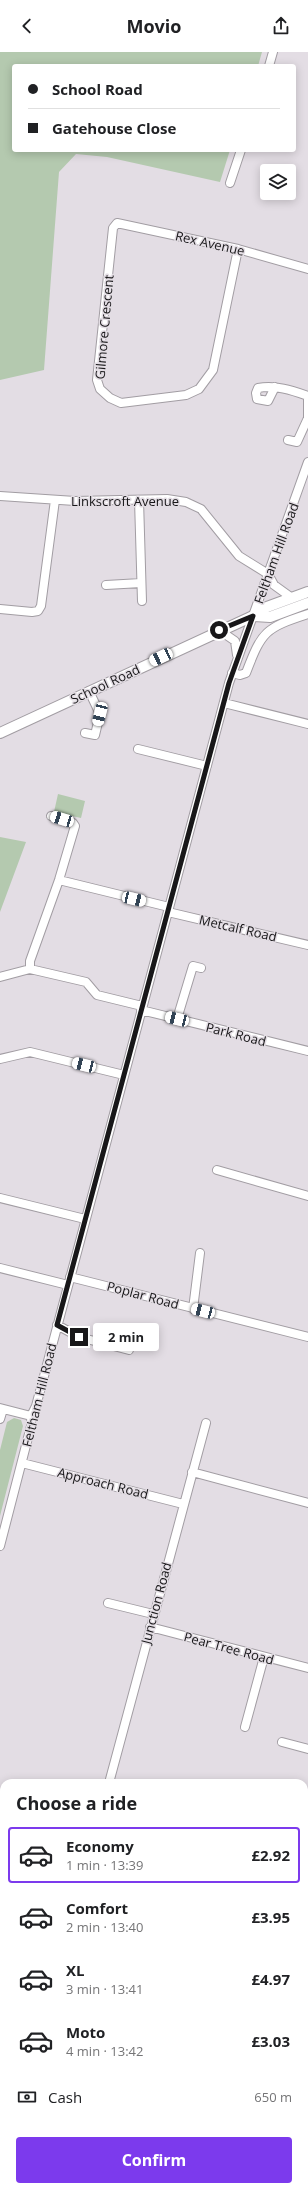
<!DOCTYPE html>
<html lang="en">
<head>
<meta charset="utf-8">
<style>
  body { margin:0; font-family:"Open Sans",sans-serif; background:#f6f6f6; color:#202124; height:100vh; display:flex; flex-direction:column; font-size:15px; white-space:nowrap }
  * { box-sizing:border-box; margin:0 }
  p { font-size:13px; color:#757577 }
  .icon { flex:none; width:22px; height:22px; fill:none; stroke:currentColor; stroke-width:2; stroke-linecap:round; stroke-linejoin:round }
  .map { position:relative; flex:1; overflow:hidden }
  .panel { position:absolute; left:0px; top:1727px; width:308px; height:412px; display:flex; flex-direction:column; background:#fff; border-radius:12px 12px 0 0; box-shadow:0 2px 10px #0003 }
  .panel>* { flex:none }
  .banner { position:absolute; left:12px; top:12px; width:284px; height:88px; border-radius:4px; box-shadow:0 2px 10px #0003; display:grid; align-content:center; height:88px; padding:0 16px; background:#fff }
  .fabs { position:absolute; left:260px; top:112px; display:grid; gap:8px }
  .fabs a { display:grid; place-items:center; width:36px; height:36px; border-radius:4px; background:#fff; box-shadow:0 2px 10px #0003; font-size:20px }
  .end { position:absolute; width:18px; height:18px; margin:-9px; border:5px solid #181719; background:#fff; box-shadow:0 0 0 2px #fff }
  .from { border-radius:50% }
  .bubble { position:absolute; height:28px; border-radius:4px; background:#fff; box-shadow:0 2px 10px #0003; font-size:13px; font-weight:700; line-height:28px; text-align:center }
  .car { position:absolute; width:12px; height:24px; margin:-12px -6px; border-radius:5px; box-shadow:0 0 3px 1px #0007; background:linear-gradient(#fff 24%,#345 0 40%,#fff 0 76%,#345 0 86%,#fff 0) }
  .banner b { display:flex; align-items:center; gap:14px; height:38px; font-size:15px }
  .banner b+b { border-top:1px solid #e0e0e0 }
  .banner i { width:10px; height:10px; background:#202124 }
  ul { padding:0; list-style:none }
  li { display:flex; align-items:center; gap:12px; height:56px; margin:0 8px 6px; padding:0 8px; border:2px solid transparent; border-radius:4px }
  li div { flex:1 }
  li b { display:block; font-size:15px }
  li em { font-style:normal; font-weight:700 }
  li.selected { border-color:#7c3aed }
  li>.icon { width:36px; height:36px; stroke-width:1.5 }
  h2 { padding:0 16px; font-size:18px; line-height:48px }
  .pay { display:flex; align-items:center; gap:10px; height:44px; padding:0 16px; font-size:15px }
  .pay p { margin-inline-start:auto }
  .button { display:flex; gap:8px; margin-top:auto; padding:8px 16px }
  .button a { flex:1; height:46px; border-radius:4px; background:#7c3aed; color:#fff; font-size:16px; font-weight:700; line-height:46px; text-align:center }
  header { display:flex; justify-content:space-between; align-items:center; height:52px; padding:0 16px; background:#fff; font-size:18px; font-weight:700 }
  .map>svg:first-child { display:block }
  .green { fill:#b4c9af }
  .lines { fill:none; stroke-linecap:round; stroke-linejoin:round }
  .minor-casing { stroke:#a29da3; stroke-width:10 }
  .major-casing { stroke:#a29da3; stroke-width:12 }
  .minor { stroke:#fff; stroke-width:8 }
  .major { stroke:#fff; stroke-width:10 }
  .route { stroke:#181719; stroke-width:5 }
  .labels { text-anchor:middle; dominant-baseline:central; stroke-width:3; stroke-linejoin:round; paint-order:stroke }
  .street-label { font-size:13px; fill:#181719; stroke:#e3dde4 }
</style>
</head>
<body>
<header><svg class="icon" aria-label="back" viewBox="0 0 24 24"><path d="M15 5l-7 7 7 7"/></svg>Movio<svg class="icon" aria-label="share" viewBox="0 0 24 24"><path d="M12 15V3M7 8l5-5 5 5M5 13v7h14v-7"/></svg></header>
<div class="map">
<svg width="308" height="2139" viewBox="0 0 308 2139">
  <rect width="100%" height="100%" fill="#e3dde4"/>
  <path class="green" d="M 0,0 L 262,0 L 258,14 L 14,14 L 14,98 L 230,98 L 220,130 L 107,105 L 76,102 L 59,120 L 44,318 L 0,328 Z
    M 58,742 L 85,749 L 81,766 L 54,760 Z
    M 0,785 L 26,790 L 0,860 Z
    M 14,1366 L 21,1368 L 23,1374 L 0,1464 L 0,1398 L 7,1370 Z"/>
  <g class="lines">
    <g class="minor-casing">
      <path id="minor" d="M 269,14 L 273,0
        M 230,131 L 241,98
        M 238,197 L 213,318 L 199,337 L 186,343 L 121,351 L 110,346 L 100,337 L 97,328 L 113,176 L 117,171 L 238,197 L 308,217
        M 275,335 L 268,349 L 257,347 L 256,341 L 258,336 C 276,333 291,338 308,344
        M 308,344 L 308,366
        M 288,388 L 297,390 L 308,366
        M 0,444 L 75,449 L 167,447 L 186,450 L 201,457 L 239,504 L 268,522 L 274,533 L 292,546
        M 139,448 L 142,549
        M 106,533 L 141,531
        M 0,557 L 32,560 L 38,559 L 41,554 L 55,448
        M 219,578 L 235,589 L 237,603
        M 232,621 L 240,623 L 246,621 C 262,579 265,576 308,562
        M 224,651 L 308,672
        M 85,681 L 95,683 L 100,662 L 89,639
        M 138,697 L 207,714
        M 59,828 L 169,855
        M 168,860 L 308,893
        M 30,917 L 30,909 L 59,828 L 75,774 L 73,771 L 51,764
        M 0,925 L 30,917 L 86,930 L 97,943 L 142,954
        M 141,958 L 308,999
        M 177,967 L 193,914 L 201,916
        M 0,1007 L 30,1000 L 124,1023
        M 217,1118 L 308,1144
        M 0,1146 L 85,1167
        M 0,1216 L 68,1233
        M 70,1225 L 308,1285
        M 193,1257 L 200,1201
        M 57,1273 L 79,1285 L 129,1298
        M 0,1356 L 31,1364
        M 0,1367 L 3,1357
        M 22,1411 L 183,1452
        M 192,1420 L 308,1451
        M 0,1494 L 31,1374 L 31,1364 L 36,1354 L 229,631 L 308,410
        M 108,1551 L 153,1562
        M 150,1575 L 308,1616
        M 245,1675 L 264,1605
        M 282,1690 L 308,1697
        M 109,1731 L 206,1371
        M 304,1781 L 308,1782
        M 0,1940 L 4,1941
        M 304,1946 L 308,1933
        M 304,2002 L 308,2003
        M 0,2046 L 4,2047
        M 268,2135 L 285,2139"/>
    </g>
    <g class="major-casing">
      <path id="major" d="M 253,564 L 270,565 L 308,551
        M 0,681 L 253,564 L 267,555 L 308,540"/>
    </g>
    <use href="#minor" class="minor"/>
    <use href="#major" class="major"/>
  </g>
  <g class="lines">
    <path class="route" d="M 79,1285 L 57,1273 L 229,631 L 253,564 L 219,578"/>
  </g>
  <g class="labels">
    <g class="street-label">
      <text transform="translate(210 191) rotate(13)">Rex Avenue</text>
      <text transform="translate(104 275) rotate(-85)">Gilmore Crescent</text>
      <text x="125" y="449">Linkscroft Avenue</text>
      <text transform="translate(276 501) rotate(-70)">Feltham Hill Road</text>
      <text transform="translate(105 632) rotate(-25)">School Road</text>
      <text transform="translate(238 876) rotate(13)">Metcalf Road</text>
      <text transform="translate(236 982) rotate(14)">Park Road</text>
      <text transform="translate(143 1243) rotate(15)">Poplar Road</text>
      <text transform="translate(39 1343) rotate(-76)">Feltham Hill Road</text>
      <text transform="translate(103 1431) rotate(14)">Approach Road</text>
      <text transform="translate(156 1551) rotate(-75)">Junction Road</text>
      <text transform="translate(229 1596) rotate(15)">Pear Tree Road</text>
    </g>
  </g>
</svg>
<div class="fabs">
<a><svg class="icon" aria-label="layers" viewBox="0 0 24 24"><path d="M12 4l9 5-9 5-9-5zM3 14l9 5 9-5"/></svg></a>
</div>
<i class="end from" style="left:219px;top:578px"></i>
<i class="end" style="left:79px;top:1285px"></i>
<div class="bubble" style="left:93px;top:1271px;width:66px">2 min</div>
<i class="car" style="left:161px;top:605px;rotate:245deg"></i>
<i class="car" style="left:100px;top:662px;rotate:194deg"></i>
<i class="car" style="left:62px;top:767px;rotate:287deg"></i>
<i class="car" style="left:134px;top:847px;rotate:103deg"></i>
<i class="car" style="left:177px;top:967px;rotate:284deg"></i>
<i class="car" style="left:84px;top:1013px;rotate:284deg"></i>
<i class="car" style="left:203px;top:1259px;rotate:285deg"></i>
<div class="banner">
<b><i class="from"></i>School Road</b>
<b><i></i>Gatehouse Close</b>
</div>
<section class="panel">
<h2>Choose a ride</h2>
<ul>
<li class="selected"><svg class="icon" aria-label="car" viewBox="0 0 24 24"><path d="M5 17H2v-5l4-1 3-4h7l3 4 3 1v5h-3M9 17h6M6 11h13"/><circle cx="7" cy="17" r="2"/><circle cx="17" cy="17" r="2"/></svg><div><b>Economy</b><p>1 min · 13:39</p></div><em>£2.92</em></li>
<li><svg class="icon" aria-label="car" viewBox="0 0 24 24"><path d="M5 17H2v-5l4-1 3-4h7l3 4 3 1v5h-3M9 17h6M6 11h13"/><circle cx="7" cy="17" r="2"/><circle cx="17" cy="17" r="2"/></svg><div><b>Comfort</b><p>2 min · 13:40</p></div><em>£3.95</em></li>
<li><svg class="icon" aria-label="car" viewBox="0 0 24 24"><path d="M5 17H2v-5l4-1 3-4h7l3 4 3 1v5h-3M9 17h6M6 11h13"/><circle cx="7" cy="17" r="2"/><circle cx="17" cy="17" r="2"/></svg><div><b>XL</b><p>3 min · 13:41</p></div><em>£4.97</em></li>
<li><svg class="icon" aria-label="car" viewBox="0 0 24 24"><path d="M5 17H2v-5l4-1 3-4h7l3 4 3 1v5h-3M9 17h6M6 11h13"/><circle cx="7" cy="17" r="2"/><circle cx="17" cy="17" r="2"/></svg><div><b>Moto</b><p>4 min · 13:42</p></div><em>£3.03</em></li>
</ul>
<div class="pay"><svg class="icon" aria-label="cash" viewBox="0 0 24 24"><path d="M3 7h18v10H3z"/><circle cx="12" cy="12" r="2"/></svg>Cash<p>650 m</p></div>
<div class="button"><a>Confirm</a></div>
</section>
</div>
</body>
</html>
